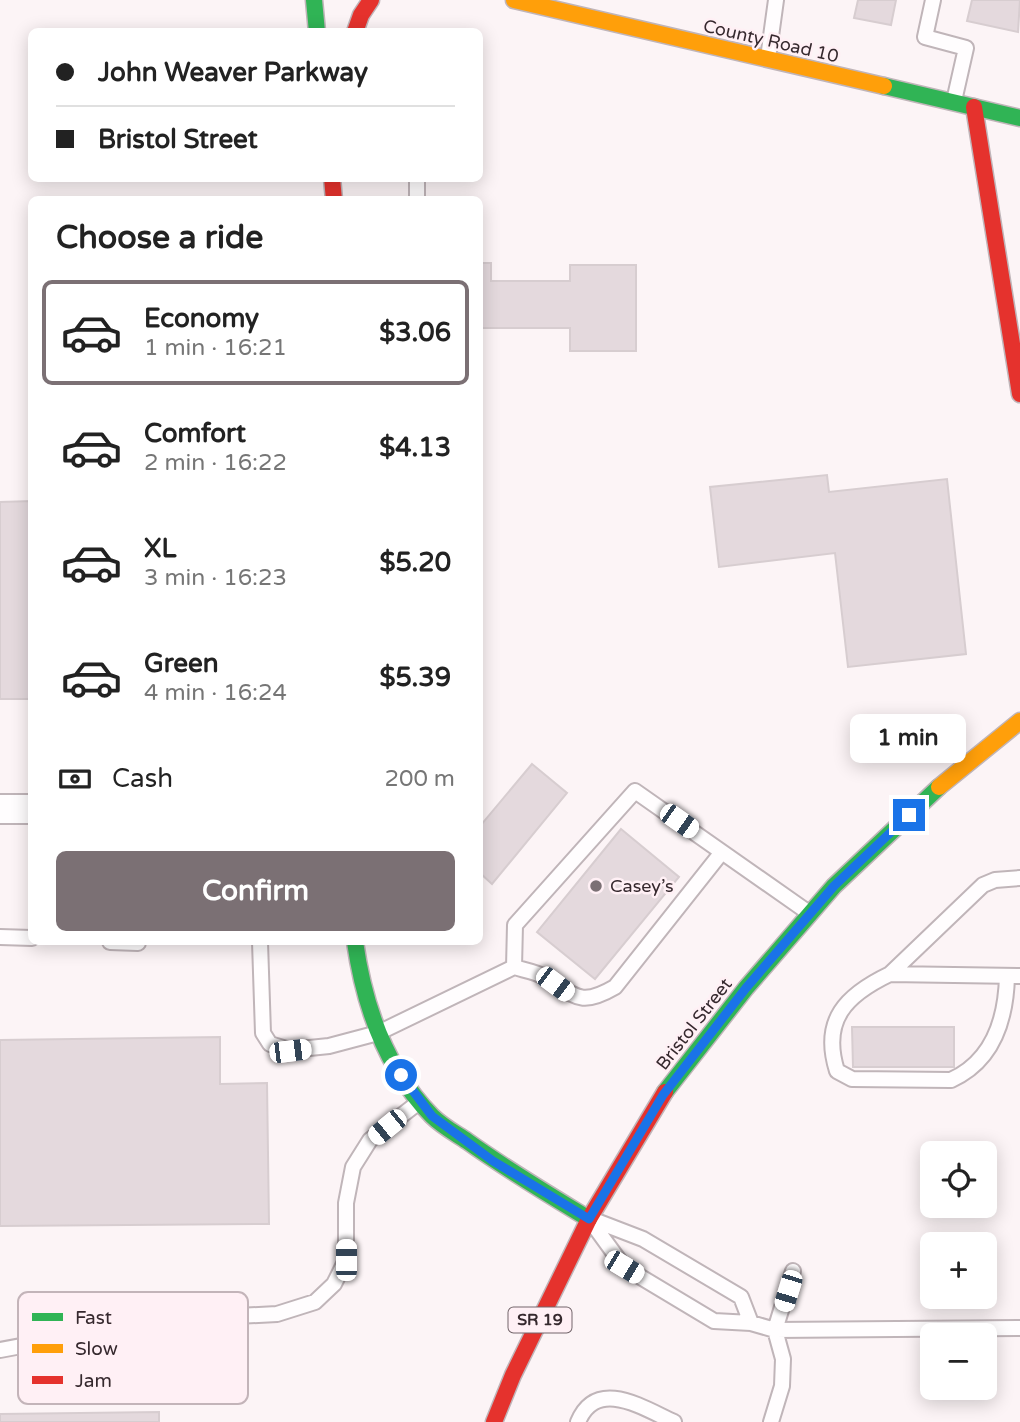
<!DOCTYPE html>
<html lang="en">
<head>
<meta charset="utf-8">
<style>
  body { margin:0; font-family:"Varela Round",sans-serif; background:#f6f6f6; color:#222; height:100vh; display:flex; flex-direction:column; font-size:26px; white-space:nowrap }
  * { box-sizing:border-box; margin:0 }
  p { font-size:23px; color:#767676 }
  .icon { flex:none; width:38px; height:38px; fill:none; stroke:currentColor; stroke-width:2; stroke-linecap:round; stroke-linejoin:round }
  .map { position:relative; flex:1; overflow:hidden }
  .sheet { position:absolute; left:28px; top:196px; width:455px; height:749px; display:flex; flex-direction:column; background:#fff; border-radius:10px; box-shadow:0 4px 18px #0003 }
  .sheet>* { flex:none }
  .guide { position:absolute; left:28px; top:28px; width:455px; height:154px; border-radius:10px; box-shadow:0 4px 18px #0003; display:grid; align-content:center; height:154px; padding:0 28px; background:#fff }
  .tools { position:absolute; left:920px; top:1141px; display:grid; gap:14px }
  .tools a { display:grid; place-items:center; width:77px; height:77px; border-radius:10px; background:#fff; box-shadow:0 4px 18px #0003; font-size:35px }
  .end { position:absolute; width:32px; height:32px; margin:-16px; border:9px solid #1a73e8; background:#fff; box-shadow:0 0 0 4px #fff }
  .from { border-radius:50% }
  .bubble { position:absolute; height:49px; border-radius:10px; background:#fff; box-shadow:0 4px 18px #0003; font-size:23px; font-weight:700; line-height:49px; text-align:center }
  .car { position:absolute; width:21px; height:42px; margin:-21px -10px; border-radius:9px; box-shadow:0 0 5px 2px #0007; background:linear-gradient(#fff 24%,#345 0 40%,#fff 0 76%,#345 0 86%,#fff 0) }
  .guide b { display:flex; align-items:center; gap:24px; height:66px; font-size:26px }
  .guide b+b { border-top:2px solid #e0e0e0 }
  .guide i { width:18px; height:18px; background:#222 }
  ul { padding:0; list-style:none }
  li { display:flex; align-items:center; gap:21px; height:105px; margin:0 14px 10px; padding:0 14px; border:4px solid transparent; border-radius:10px }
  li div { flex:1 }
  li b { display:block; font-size:26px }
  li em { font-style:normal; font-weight:700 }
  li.active { border-color:#7b7074 }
  li>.icon { width:63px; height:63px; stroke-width:1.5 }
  h2 { padding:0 28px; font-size:32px; line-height:84px }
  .pay { display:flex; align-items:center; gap:18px; height:77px; padding:0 28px; font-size:26px }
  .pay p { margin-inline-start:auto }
  .action { display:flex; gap:14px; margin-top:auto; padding:14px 28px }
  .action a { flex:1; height:80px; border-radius:10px; background:#7b7074; color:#fff; font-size:28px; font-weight:700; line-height:80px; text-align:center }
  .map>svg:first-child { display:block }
  .building { fill:#e4d9dd; stroke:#d7cdd0; stroke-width:2 }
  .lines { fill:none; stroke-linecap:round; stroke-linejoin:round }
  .lane-casing { stroke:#c0b5b9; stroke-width:18 }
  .street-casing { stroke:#c0b5b9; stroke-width:32 }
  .fast-casing { stroke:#c0b5b9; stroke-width:19 }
  .slow-casing { stroke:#c0b5b9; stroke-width:19 }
  .jam-casing { stroke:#c0b5b9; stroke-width:19 }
  .lane { stroke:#fffdfe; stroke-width:14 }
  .street { stroke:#fffdfe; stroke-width:28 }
  .fast { stroke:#30b455; stroke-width:16 }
  .slow { stroke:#ff9f0a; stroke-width:16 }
  .jam { stroke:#e5322d; stroke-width:16 }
  .route { stroke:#1a73e8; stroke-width:9 }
  .poi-dot { fill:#7b7074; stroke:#fff0f5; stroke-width:2.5 }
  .labels { text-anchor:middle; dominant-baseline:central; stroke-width:5; stroke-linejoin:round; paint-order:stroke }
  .shield { fill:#fff0f5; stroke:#72656a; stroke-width:2 }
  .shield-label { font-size:16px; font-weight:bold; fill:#36292e }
  .street-label { font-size:18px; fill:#36292e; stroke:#fff0f5 }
  .poi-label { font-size:18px; fill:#36292e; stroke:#fff0f5; text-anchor:start }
  .key { fill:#fff0f5; stroke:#c3b4b9; stroke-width:2 }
  .key-label { font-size:19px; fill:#36292e }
</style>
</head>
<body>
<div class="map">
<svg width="1020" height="1422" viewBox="0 0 1020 1422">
  <rect width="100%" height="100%" fill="#fcf4f6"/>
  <path class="building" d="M 858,0 L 896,0 L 891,25 L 854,18 Z
    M 972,0 L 1020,0 L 1018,32 L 967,21 Z
    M 480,263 L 491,263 L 491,281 L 570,281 L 570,265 L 636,265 L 636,351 L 570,351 L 570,328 L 480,328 Z
    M 827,475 L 829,492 L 947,479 L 966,654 L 848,667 L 835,553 L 719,567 L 710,487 Z
    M 32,501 L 32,699 L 0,699 L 0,502 Z
    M 532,764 L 567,793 L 492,884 L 480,873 L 480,826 Z
    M 621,829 L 679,877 L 595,979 L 537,932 Z
    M 852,1027 L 954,1027 L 954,1067 L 853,1067 Z
    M 220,1037 L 220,1084 L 267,1083 L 269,1224 L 0,1226 L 0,1040 Z
    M 159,1412 L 159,1422 L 0,1422 L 0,1414 Z"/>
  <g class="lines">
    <g class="lane-casing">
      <path id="lane" d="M 933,0 L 925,37 L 966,48 L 954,101
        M 768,58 L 776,0
        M 417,178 L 417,200
        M 1020,878 L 995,880 L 983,885 L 890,974 L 1020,976
        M 0,937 L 32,938
        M 110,942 L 138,943
        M 260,942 L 263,1033 L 270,1044 L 290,1050 L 329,1046 L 378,1033 L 514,967 L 515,925 L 635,791 L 809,913
        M 514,967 C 524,970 536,972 545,977 C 575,995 579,1008 615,987 L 722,852
        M 890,974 C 846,995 821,1020 837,1071 L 852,1079 L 951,1080 C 993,1061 1006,1019 1007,976
        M 591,1219 L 643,1239 L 741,1297 L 751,1323
        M 592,1223 L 624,1267 L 714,1321 L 751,1323 L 775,1330 L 1020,1328
        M 0,1350 L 160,1320 L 277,1314 L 315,1302 L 334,1284 L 346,1260 L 346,1203 L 353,1167 L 370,1140 L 419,1102
        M 578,1422 C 597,1377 643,1408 674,1422
        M 771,1422 L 782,1386 L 783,1359 L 775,1330 L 793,1271"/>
    </g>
    <g class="street-casing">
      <path id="street" d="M 0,809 L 32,809"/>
    </g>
    <g class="fast-casing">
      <path id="fast" d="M 314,0 L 317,32
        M 884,86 L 1020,118
        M 355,942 C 364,1005 386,1069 432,1116 C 442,1126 455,1133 467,1141 C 506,1169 548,1194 589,1219
        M 665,1092 L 746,988 L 834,886 L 939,787"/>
    </g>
    <g class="slow-casing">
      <path id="slow" d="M 514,0 L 884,86
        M 939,787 L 1020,721"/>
    </g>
    <g class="jam-casing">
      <path id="jam" d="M 355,32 L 361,15 L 371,0
        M 974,107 L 1020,394
        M 332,178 L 334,200
        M 494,1422 L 513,1375 L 589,1219 L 665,1092"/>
    </g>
    <use href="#lane" class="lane"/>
    <use href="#street" class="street"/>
    <use href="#fast" class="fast"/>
    <use href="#slow" class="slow"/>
    <use href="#jam" class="jam"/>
  </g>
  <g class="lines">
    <path class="route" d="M 401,1075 L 432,1116 L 493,1161 L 589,1219 L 663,1095 L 746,988 L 834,886 L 909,815"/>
  </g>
  <circle class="poi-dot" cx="596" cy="886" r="7"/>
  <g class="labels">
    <rect class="shield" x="508.5" y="1307.5" width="63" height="25" rx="5"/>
    <g class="shield-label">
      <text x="540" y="1320">SR 19</text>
    </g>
    <g class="street-label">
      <text transform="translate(771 41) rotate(13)">County Road 10</text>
      <text transform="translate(694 1024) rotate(-52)">Bristol Street</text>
    </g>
    <g class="poi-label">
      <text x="610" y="886">Casey’s</text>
    </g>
  </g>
  <rect x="18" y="1292" width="230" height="112" rx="10" class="key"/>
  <rect x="32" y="1313" width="31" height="8" fill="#30b455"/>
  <rect x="32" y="1344" width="31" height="9" fill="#ff9f0a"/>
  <rect x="32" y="1376" width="31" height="8" fill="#e5322d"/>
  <g class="key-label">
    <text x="75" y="1324">Fast</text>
    <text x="75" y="1355">Slow</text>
    <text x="75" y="1387">Jam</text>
  </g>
</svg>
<div class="tools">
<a><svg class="icon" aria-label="locate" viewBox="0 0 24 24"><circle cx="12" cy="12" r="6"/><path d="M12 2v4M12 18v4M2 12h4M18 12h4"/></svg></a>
<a>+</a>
<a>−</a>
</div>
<i class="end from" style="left:401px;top:1075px"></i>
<i class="end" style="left:909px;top:815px"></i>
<div class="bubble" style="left:850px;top:714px;width:116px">1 min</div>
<i class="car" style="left:679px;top:821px;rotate:125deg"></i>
<i class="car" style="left:555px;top:984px;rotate:127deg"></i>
<i class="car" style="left:290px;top:1051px;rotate:83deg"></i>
<i class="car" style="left:387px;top:1127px;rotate:231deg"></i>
<i class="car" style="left:346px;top:1260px;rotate:0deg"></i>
<i class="car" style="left:624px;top:1267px;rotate:121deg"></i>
<i class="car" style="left:788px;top:1291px;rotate:197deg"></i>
<div class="guide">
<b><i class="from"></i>John Weaver Parkway</b>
<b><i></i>Bristol Street</b>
</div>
<section class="sheet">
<h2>Choose a ride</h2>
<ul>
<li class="active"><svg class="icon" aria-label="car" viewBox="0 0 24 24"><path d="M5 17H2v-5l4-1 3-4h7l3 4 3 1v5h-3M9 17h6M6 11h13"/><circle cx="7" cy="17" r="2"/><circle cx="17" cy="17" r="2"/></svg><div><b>Economy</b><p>1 min · 16:21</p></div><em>$3.06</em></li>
<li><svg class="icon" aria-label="car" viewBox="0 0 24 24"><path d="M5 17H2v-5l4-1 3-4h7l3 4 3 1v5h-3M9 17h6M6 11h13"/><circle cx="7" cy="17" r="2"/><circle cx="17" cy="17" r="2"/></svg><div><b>Comfort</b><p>2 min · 16:22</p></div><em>$4.13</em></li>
<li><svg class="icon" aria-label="car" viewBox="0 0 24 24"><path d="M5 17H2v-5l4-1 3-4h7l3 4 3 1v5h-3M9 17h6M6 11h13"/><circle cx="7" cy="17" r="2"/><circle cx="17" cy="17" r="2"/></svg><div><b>XL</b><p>3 min · 16:23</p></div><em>$5.20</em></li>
<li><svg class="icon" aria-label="car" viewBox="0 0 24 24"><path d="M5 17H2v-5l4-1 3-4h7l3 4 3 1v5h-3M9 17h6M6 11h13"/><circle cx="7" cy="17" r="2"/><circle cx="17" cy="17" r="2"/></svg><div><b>Green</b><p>4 min · 16:24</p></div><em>$5.39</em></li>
</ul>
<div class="pay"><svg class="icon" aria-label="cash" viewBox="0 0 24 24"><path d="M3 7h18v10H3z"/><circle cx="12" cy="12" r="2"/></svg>Cash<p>200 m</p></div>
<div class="action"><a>Confirm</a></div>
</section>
</div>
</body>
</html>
